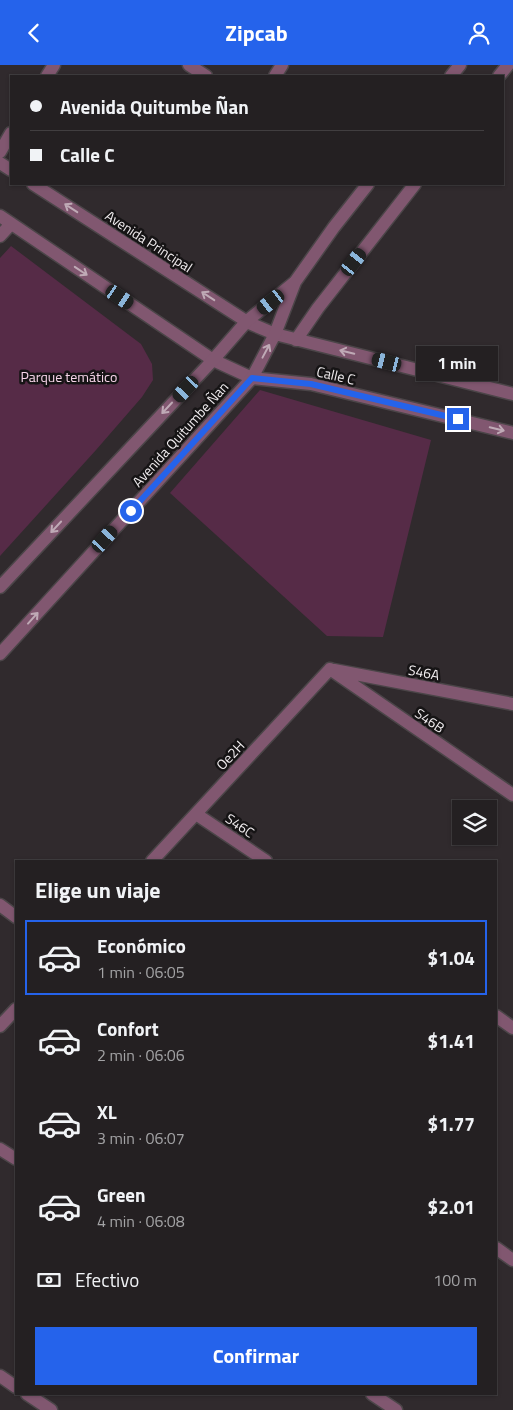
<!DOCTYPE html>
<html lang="es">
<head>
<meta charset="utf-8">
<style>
  body { margin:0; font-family:"Titillium Web",sans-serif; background:#302d2f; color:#f1f3f6; height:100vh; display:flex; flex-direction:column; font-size:19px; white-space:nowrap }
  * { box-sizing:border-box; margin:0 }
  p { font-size:16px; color:#a3a3a5 }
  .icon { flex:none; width:28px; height:28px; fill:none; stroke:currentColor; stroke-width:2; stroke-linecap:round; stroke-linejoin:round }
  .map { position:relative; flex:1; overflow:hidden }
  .details { position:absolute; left:15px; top:795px; width:482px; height:535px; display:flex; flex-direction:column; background:#242022; border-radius:0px; box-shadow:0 1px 4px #0004,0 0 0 1px #413e40 }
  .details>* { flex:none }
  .guide { position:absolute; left:10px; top:10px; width:494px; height:110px; border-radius:0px; box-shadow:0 1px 4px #0004,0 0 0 1px #413e40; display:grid; align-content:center; height:110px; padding:0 20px; background:#242022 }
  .fabs { position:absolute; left:452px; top:735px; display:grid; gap:10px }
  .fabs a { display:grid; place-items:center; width:45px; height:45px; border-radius:0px; background:#242022; box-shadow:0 1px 4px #0004,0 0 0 1px #413e40; font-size:25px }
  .end { position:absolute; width:22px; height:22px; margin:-11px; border:6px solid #2563eb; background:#fff; box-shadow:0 0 0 2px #fff }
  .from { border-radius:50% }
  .bubble { position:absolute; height:35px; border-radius:0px; background:#242022; box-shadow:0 1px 4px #0004,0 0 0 1px #413e40; font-size:16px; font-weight:700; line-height:35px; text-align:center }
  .car { position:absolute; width:15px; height:30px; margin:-15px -8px; border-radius:6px; box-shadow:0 0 4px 1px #0007; background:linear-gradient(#222 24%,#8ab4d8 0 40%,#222 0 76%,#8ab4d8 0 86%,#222 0) }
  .guide b { display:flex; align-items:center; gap:18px; height:48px; font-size:19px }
  .guide b+b { border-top:1px solid #413e40 }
  .guide i { width:12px; height:12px; background:#f1f3f6 }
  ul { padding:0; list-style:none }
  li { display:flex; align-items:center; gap:15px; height:75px; margin:0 10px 8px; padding:0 10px; border:2px solid transparent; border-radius:0px }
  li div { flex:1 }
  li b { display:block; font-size:19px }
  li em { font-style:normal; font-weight:700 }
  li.active { border-color:#2563eb }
  li>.icon { width:45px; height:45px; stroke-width:1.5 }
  h2 { padding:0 20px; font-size:22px; line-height:60px }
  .pay { display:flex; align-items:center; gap:12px; height:55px; padding:0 20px; font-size:19px }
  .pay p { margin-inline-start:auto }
  .button { display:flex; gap:10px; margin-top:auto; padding:10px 20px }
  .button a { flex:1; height:58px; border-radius:0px; background:#2563eb; color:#fff; font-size:20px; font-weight:700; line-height:58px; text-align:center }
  header { display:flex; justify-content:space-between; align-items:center; height:65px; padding:0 20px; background:#2563eb; color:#fff; font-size:22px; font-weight:700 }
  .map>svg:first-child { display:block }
  .green { fill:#562b47 }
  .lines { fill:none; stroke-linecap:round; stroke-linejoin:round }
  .minor-casing { stroke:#4b4548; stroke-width:15 }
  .tertiary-casing { stroke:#4b4548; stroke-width:15 }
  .minor { stroke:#815770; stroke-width:12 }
  .tertiary { stroke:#815770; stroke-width:12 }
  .oneway { stroke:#bfaab6 }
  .route { stroke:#2563eb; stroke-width:6 }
  .labels { text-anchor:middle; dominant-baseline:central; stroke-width:5; stroke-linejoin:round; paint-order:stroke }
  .street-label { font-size:14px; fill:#f2eef0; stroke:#161415 }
  .park-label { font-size:14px; fill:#f7d5e9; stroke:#161415 }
</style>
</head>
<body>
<header><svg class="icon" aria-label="back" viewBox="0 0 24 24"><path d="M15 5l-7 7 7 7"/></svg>Zipcab<svg class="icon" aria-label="person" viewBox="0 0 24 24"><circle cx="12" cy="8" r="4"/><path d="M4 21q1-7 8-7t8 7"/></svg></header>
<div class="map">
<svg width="513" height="1345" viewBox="0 0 513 1345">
  <rect width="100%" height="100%" fill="#302a2d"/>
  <path class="green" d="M 11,181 L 141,279 L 152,299 L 153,315 L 142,332 L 96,385 L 0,491 L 0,193 Z
    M 260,325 L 431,375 L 383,572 L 327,571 L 170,428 Z"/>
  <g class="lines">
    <g class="minor-casing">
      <path id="minor" d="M 189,0 L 206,11
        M 47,11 L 54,0
        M 275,11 L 282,0
        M 499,11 L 508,0
        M 0,87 L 11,68
        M 0,98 L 11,105
        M 33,119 L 249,258 L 275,269 L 513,329
        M 0,151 L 213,295 L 252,313 L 311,319 L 513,368
        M 0,171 L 11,159
        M 296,275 L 318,243 L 415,119
        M 330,604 L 513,730
        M 334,605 L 513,639
        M 196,749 L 266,796
        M 152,796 L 330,604
        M 0,840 L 16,852
        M 496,951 L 513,963
        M 0,961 L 16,944
        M 0,1084 L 16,1094
        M 496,1183 L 513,1195
        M 0,1311 L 16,1322
        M 27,1329 L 51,1345
        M 372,1329 L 396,1345"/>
    </g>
    <g class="tertiary-casing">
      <path id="tertiary" d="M 451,11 L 460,0
        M 0,522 L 213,295 L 247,256 L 295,217
        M 0,589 L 252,313 L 275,269 L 295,217 L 334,162 L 368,119"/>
    </g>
    <use href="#minor" class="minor"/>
    <use href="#tertiary" class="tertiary"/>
  </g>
  <defs><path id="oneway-shaft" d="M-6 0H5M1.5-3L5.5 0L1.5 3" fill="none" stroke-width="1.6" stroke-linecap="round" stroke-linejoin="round" transform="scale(1.25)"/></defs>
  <g class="oneway">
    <use href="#oneway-shaft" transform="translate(71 143) rotate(-147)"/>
    <use href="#oneway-shaft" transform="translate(81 206) rotate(34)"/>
    <use href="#oneway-shaft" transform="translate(208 231) rotate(-147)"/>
    <use href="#oneway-shaft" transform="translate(266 286) rotate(-62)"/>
    <use href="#oneway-shaft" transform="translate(347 287) rotate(-166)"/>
    <use href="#oneway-shaft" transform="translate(167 343) rotate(133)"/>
    <use href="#oneway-shaft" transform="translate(497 364) rotate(14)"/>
    <use href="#oneway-shaft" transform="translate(56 462) rotate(133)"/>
    <use href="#oneway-shaft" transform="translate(33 553) rotate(-48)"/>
  </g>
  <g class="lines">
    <path class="route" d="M 131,446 L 252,313 L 311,319 L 458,354"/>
  </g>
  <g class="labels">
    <g class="street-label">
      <text transform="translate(149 176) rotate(33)">Avenida Principal</text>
      <text transform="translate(336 310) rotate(13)">Calle C</text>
      <text transform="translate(180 369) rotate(-48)">Avenida Quitumbe Ñan</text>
      <text transform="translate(424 607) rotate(11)">S46A</text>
      <text transform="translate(430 655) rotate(34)">S46B</text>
      <text transform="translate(230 690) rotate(-47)">Oe2H</text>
      <text transform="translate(240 760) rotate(34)">S46C</text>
    </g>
    <g class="park-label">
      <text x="69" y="311">Parque temático</text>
    </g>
  </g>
</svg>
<div class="fabs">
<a><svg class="icon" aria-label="layers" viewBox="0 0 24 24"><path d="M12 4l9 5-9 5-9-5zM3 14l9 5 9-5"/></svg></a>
</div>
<i class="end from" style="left:131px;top:446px"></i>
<i class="end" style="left:458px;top:354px"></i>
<div class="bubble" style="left:416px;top:281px;width:82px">1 min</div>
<i class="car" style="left:354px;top:197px;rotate:38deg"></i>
<i class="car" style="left:120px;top:232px;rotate:124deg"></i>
<i class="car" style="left:271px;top:237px;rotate:232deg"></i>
<i class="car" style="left:387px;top:297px;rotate:284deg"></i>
<i class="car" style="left:186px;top:324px;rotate:223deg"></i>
<i class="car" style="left:105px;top:474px;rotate:42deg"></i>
<div class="guide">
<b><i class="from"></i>Avenida Quitumbe Ñan</b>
<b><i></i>Calle C</b>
</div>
<section class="details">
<h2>Elige un viaje</h2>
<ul>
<li class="active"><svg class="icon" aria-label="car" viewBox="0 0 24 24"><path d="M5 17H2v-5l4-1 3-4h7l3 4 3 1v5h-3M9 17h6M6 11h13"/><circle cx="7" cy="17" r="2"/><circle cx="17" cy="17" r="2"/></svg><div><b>Económico</b><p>1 min · 06:05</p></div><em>$1.04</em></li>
<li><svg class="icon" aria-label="car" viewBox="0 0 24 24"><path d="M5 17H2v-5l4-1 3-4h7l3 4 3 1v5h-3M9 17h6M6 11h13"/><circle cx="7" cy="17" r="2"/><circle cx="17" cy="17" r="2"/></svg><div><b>Confort</b><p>2 min · 06:06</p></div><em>$1.41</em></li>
<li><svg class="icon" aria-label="car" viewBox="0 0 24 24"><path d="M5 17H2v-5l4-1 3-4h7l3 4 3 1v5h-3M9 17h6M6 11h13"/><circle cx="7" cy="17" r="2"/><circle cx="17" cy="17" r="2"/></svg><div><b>XL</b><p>3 min · 06:07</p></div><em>$1.77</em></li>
<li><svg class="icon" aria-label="car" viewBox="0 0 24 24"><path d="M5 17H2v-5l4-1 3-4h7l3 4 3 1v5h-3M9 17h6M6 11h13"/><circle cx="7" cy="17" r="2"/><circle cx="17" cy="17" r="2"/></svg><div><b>Green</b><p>4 min · 06:08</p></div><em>$2.01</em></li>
</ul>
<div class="pay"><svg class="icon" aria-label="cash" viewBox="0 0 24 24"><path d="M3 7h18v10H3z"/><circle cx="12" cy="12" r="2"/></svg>Efectivo<p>100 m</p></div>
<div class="button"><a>Confirmar</a></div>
</section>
</div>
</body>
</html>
